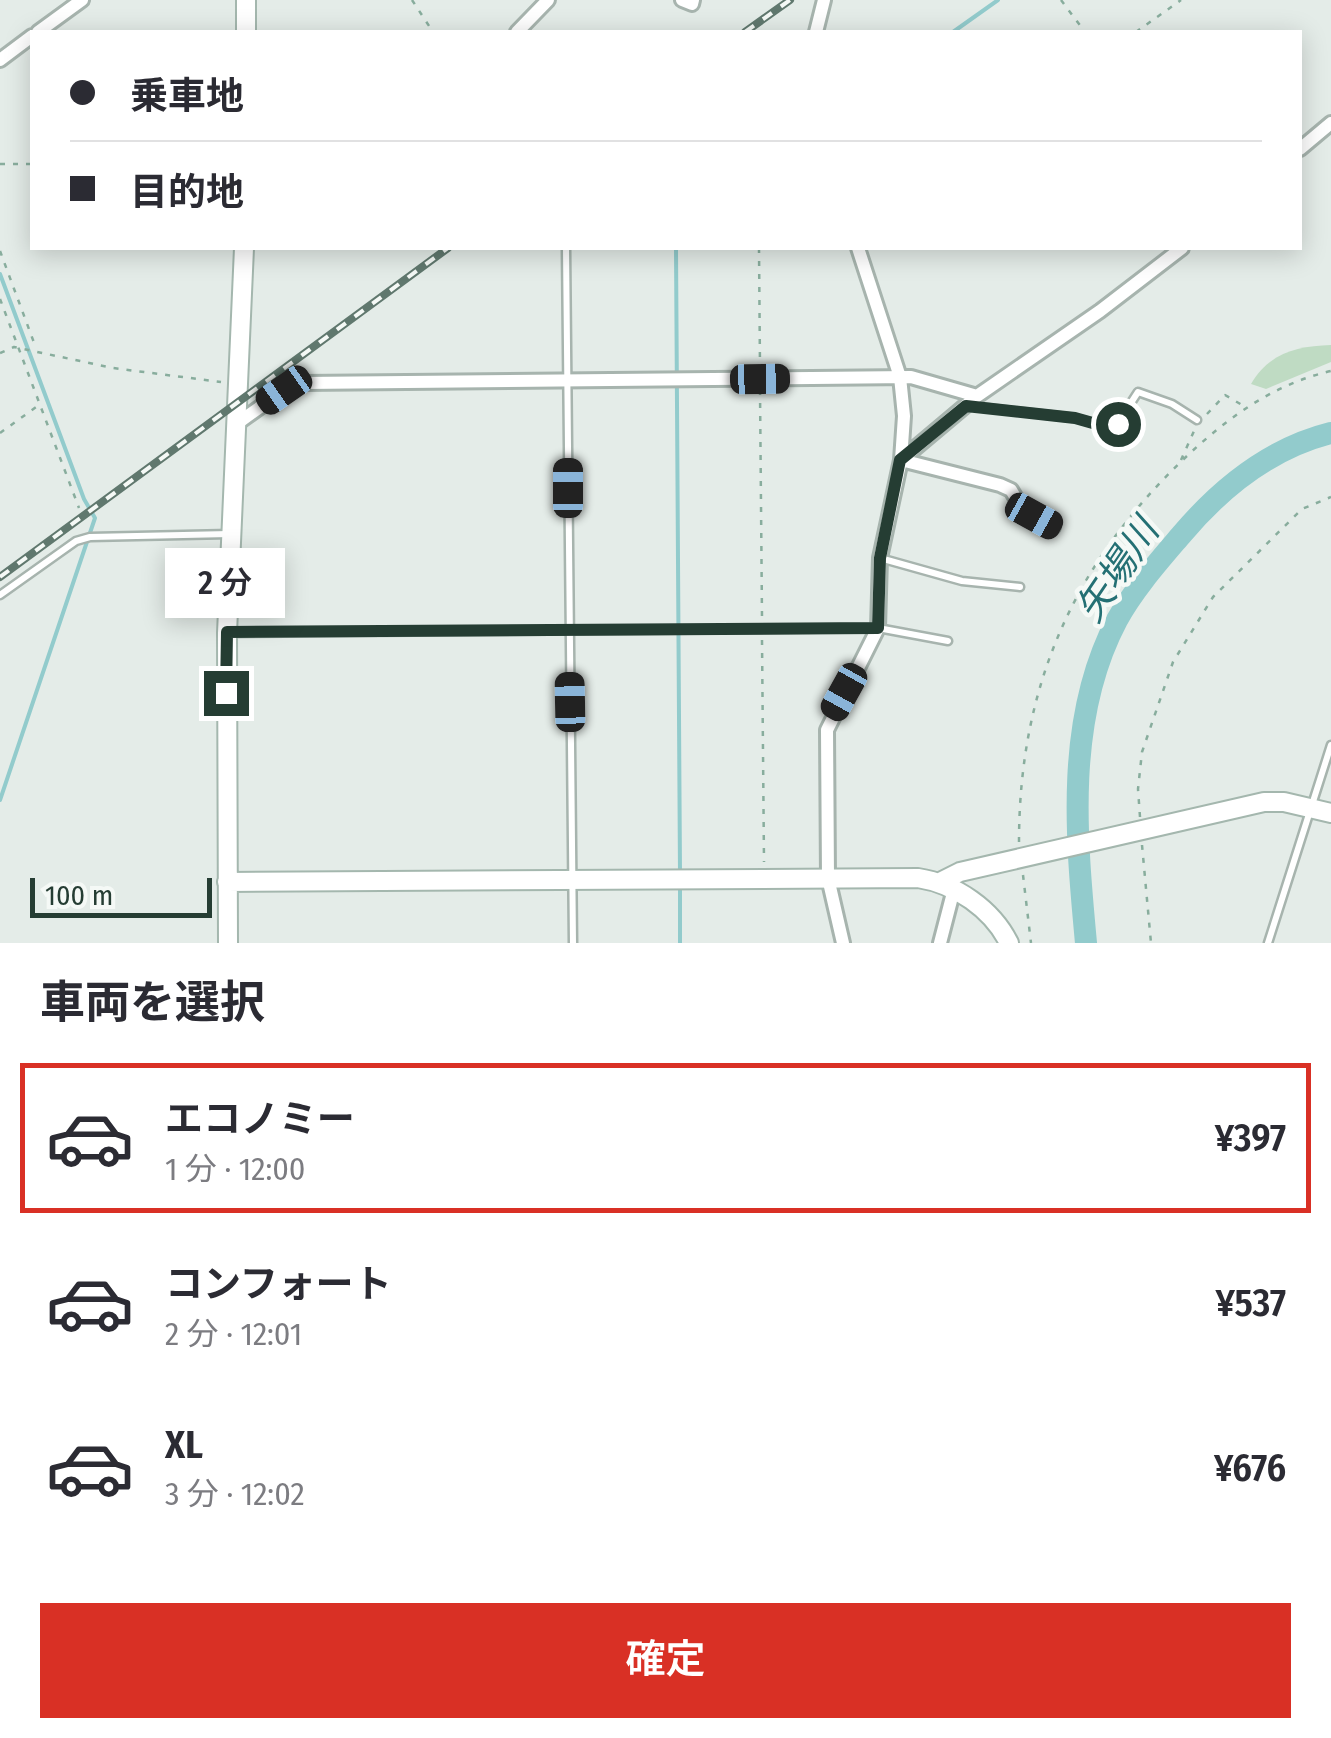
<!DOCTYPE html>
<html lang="ja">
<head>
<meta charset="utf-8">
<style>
  body { margin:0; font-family:"Fira Sans Condensed","Noto Sans JP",sans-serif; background:#f7f7f7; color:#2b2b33; height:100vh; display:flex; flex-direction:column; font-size:38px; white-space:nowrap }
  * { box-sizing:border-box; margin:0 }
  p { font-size:32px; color:#7c7c81 }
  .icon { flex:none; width:55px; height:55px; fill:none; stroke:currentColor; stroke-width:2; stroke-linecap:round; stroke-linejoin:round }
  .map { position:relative; height:943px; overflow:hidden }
  .details { display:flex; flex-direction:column; background:#fff; flex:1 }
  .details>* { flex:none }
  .hud { position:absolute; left:30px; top:30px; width:1272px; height:220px; border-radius:0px; box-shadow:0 5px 25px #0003; display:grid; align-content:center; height:220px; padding:0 40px; background:#fff }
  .scale { position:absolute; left:30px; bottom:25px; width:182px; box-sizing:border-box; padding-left:10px; border:5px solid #253d33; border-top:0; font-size:28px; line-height:35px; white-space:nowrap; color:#253d33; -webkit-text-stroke:8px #f5f9f6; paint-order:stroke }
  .end { position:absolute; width:45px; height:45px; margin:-22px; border:12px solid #253d33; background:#fff; box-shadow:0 0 0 5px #fff }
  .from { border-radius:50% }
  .bubble { position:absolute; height:70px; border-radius:0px; background:#fff; box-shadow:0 5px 25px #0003; font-size:32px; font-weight:600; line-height:70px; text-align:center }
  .car { position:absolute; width:30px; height:60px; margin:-30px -15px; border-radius:12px; box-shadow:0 0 8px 2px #0007; background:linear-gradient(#222 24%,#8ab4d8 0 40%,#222 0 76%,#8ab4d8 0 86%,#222 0) }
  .hud b { display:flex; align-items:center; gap:35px; height:95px; font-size:38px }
  .hud b+b { border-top:2px solid #e1e1e2 }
  .hud i { width:25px; height:25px; background:#2b2b33 }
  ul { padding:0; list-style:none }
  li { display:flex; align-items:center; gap:30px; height:150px; margin:0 20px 15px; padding:0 20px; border:5px solid transparent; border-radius:0px }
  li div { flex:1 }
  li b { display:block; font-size:38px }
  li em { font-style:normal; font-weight:600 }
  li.on { border-color:#d93025 }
  li>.icon { width:90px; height:90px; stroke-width:1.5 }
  h2 { padding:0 40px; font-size:45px; line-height:120px }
  .action { display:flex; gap:20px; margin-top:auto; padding:20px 40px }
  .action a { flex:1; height:115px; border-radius:0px; background:#d93025; color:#fff; font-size:40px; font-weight:600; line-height:115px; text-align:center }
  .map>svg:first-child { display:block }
  .green { fill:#bfdbc3 }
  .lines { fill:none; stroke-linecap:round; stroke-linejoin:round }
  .stream { stroke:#92cbcc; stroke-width:4 }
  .river { stroke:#92cbcc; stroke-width:22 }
  .lane-casing { stroke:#a7b4ae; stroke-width:11 }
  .street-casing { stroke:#a7b4ae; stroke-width:18 }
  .secondary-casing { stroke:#a4b7ae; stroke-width:22 }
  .path { stroke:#88ad9d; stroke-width:2.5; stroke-dasharray:5 8; stroke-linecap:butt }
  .lane { stroke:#fff; stroke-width:6 }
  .street { stroke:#fff; stroke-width:12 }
  .secondary { stroke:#fff; stroke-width:18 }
  .rail-casing { stroke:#60786e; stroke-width:8 }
  .rail { stroke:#f5f9f6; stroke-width:4; stroke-dasharray:11; stroke-linecap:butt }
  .route { stroke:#253d33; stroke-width:12 }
  .labels { text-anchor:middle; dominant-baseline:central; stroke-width:9; stroke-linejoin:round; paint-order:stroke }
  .water-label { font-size:38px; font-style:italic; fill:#247074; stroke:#f5f9f6 }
</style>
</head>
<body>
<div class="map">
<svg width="1331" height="943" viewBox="0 0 1331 943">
  <rect width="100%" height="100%" fill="#e4ece8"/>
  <path class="green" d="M 1331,345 L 1331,362 L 1266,389 L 1251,384 C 1269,353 1297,346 1331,345 Z"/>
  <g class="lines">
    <path class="stream" d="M 953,32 L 998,0
      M 676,248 L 680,873
      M 0,274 L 84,499 L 95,518 L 0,800
      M 680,888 L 680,943"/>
    <path class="river" d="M 1086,943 C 1076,836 1065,718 1117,620 C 1134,589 1159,561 1182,534 C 1221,488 1271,448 1331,433"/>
    <g class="lane-casing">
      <path id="lane" d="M 566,248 L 573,943
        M 969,406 L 1075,418 L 1114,429 L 1138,392 L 1172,404 L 1197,420
        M 880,558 L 962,581 L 1020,587
        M 0,595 L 76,541 L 90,537 L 230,534
        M 228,633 L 878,628 L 948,641
        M 1268,943 L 1331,745"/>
    </g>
    <g class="street-casing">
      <path id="street" d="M 682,0 L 692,4 L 693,0
        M 38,32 L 82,0
        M 517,32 L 548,0
        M 816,32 L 824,0
        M 0,60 L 32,36
        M 1300,149 L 1331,123
        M 235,425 L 284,390 L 303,383 L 911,377 L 977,396
        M 901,460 L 977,396 L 1100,311 L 1182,248
        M 901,460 L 1000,485 L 1011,490 L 1023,510 L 1053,527
        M 843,943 L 828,878 L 827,730 L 878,628 L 880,558 L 901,460 L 904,416 L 900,377 L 858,248
        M 940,943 L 954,889"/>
    </g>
    <g class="secondary-casing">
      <path id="secondary" d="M 246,0 L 246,32
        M 227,882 L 918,878 C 956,884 992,909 1009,943
        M 940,882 L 960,872 L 1264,802 L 1284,802 L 1331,813
        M 228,943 L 227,633 L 244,248"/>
    </g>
    <path class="path" d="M 412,0 L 433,32
      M 1061,0 L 1085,32
      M 1136,32 L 1181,0
      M 0,164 L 32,164
      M 759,248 L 760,367
      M 0,251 L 36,348
      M 0,299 L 79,508
      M 0,353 L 14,347 L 113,368 L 221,382
      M 760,390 L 762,617
      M 1207,414 L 1225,395 L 1242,405
      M 0,433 L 39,405
      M 1181,460 L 1194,431
      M 762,640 L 764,862
      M 1140,817 L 1138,789 L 1142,752 L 1173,662 L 1213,597 L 1302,509 L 1331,497
      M 1019,842 C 1019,686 1074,562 1188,455 C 1230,416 1274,384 1331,371
      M 1142,845 L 1151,943
      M 1023,875 L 1031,943"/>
    <use href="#lane" class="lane"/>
    <use href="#street" class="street"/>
    <use href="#secondary" class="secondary"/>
    <g class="rail-casing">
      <path id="rail" d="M 745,32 L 790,0
        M 0,577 L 448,248"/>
    </g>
    <use href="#rail" class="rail"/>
  </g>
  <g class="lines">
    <path class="route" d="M 226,693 L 227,632 L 878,628 L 880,558 L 900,460 L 966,406 L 1075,418 L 1114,429 L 1118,424"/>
  </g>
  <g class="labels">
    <g class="water-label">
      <text transform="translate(1117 570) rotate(-56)">矢場川</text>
    </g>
  </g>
</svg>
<div class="scale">100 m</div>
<i class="end from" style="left:1118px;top:424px"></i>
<i class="end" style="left:226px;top:693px"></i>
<div class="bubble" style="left:165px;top:548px;width:120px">2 分</div>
<i class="car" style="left:760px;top:379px;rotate:89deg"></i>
<i class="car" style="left:284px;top:390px;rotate:235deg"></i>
<i class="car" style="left:568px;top:488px;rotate:0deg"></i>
<i class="car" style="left:1034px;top:516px;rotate:119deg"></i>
<i class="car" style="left:844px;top:692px;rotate:209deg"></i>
<i class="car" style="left:570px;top:702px;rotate:359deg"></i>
<div class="hud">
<b><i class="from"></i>乗車地</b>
<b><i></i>目的地</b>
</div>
</div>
<section class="details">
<h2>車両を選択</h2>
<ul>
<li class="on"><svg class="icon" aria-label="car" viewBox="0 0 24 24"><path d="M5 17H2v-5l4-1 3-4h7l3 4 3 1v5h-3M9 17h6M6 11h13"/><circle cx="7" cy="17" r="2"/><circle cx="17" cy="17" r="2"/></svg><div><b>エコノミー</b><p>1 分 · 12:00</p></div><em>¥397</em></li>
<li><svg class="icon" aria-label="car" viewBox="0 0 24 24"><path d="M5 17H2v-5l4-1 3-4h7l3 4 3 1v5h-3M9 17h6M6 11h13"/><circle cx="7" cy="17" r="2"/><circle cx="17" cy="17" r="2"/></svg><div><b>コンフォート</b><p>2 分 · 12:01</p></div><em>¥537</em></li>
<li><svg class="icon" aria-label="car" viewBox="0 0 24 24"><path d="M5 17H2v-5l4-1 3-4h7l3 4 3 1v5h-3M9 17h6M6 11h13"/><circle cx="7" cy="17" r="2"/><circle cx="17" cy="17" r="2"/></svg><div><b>XL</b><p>3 分 · 12:02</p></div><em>¥676</em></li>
</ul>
<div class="action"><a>確定</a></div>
</section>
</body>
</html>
